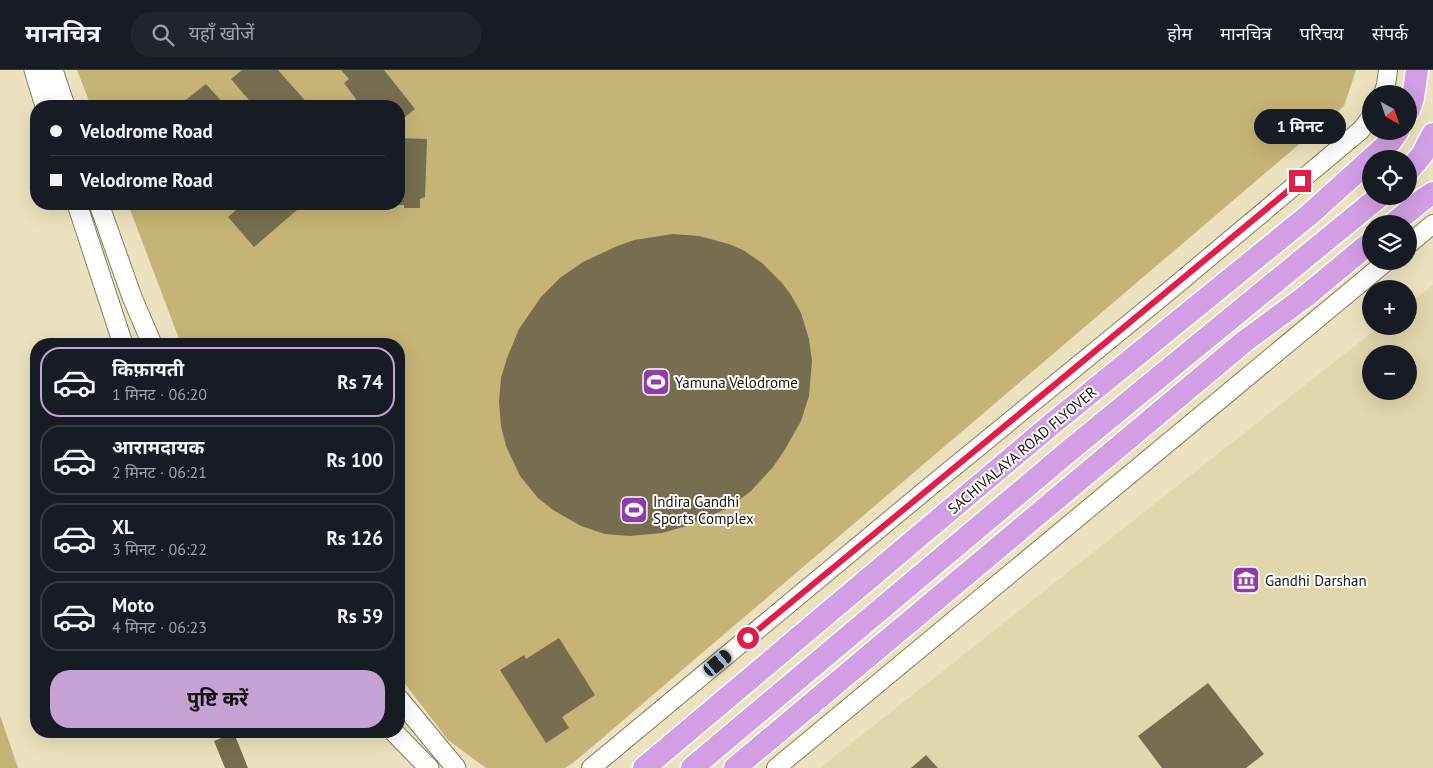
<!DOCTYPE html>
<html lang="hi">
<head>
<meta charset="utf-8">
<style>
  body { margin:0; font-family:"PT Sans","Noto Sans Devanagari",sans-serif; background:#20242c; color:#f1f3f6; height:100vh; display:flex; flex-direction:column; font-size:19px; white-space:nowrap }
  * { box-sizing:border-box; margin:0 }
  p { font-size:16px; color:#9ea1a6 }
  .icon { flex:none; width:28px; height:28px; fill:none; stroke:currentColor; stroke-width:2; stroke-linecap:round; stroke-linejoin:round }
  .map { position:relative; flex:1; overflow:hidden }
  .drawer { position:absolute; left:30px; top:268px; width:375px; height:400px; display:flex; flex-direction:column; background:#171b24; border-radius:20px; box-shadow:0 5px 20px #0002 }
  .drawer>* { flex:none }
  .hud { position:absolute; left:30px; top:30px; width:375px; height:110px; border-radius:20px; box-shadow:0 5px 20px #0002; display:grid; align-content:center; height:110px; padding:0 20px; background:#171b24 }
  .needle { width:32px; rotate:140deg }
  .tools { position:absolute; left:1362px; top:15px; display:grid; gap:10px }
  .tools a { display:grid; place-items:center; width:55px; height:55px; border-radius:50%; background:#171b24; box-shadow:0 5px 20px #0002; font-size:25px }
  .end { position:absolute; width:22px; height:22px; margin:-11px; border:6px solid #e11d48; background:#fff; box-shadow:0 0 0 2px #fff }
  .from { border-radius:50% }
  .bubble { position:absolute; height:35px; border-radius:18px; background:#171b24; box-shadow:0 5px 20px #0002; font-size:16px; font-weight:700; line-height:35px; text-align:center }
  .car { position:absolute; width:15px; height:30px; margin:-15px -8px; border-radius:6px; box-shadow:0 0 4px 1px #0007; background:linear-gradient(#222 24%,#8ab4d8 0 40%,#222 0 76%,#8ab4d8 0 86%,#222 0) }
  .hud b { display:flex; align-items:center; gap:18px; height:48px; font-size:19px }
  .hud b+b { border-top:1px solid #363941 }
  .hud i { width:12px; height:12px; background:#f1f3f6 }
  ul { padding:9px 0 0; list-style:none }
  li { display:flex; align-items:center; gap:15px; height:70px; margin:0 10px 8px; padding:0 10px; border:2px solid #363941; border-radius:20px }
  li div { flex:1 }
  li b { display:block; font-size:19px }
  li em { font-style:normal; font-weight:700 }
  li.active { border-color:#c5a1d4 }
  li>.icon { width:45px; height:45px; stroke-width:1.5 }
  .cta { display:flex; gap:10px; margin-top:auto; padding:10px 20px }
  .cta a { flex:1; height:58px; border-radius:20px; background:#c5a1d4; color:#111; font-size:20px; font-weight:700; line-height:58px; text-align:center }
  header { display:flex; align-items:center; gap:30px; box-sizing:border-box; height:70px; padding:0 25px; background:#171b24; border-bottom:1px solid #363941 }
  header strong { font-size:24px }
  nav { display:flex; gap:28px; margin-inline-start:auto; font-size:18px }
  .search { width:350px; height:45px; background:#20242c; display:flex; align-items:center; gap:12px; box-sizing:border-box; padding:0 18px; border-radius:20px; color:#9ea1a6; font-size:19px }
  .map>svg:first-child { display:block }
  .built { fill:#e2d6ad; fill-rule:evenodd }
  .green { fill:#c5b475 }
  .building { fill:#776e4f }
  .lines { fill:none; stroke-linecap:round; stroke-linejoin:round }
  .tertiary-casing { stroke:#857c5c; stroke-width:20 }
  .secondary-casing { stroke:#857c5c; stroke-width:21 }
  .trunk-casing { stroke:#fff; stroke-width:25 }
  .tertiary { stroke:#fff; stroke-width:18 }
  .secondary { stroke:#fff; stroke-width:19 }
  .trunk { stroke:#d29ee4; stroke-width:22 }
  .route { stroke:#e11d48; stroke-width:6 }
  .labels { text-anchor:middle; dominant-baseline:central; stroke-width:4; stroke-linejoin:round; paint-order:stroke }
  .poi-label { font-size:15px; fill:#161206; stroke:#fff; text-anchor:start }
  .street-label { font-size:15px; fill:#161206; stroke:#fff }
</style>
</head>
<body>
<header>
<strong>मानचित्र</strong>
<div class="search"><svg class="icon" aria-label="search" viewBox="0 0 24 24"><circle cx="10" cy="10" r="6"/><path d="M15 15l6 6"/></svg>यहाँ खोजें</div>
<nav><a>होम</a><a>मानचित्र</a><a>परिचय</a><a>संपर्क</a></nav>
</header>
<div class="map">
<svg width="1433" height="698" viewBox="0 0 1433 698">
  <rect width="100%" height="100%" fill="#ece2bf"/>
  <path class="built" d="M 1433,215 L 1433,698 L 820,698 L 1380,256 L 1409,256 L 1409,234 ZM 1371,284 L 1409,284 L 1409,321 L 1371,321 Z"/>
  <path class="green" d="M 77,0 L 1356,0 L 1344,36 L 573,693 L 565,698 L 486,698 L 448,670 L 399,606 L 399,274 L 181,274 L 128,134 L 399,134 L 399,36 L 91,36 Z
    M 0,645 L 18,698 L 0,698 Z"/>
  <path class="building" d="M 242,0 L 278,0 L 310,36 L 254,36 L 231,9 Z
    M 341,0 L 384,0 L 415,39 L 399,52 L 399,36 L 361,36 L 344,13 L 349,9 Z
    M 206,14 L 226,36 L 178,36 Z
    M 399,68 L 427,69 L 425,127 L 420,129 L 420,138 L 404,138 L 404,135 L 399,135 Z
    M 231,134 L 304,134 L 254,177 L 228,147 L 236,140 Z
    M 673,164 L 699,166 L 729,174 L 743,180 L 762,193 L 782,213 L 791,225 L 801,243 L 809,269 L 812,291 L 809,326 L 801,351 L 784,381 L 773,397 L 751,421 L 730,437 L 690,455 L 662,463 L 630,466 L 605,464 L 581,456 L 553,440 L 538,428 L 520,406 L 506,376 L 501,356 L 499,332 L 501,308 L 507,288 L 519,259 L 541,227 L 560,208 L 583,192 L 615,177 L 634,170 Z
    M 559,568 L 595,625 L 562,647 L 569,658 L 546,673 L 500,600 L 524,585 L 526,589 Z
    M 1208,613 L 1264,684 L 1246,698 L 1162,698 L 1138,666 Z
    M 234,663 L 248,698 L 225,698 L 214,671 Z
    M 926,685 L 938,698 L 911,698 Z"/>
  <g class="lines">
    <g class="tertiary-casing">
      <path id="tertiary" d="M 1383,24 L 1386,15 L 1388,0
        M 1409,174 L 1433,154
        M 591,698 L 927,419 L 1169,221 L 1361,60 L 1371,47
        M 776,698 L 1387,191"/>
    </g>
    <g class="secondary-casing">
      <path id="secondary" d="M 34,0 L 45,36
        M 53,0 L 65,36
        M 77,134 L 123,274
        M 99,134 L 132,227 L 152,274
        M 399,629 L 456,698
        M 393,661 L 429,698"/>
    </g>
    <g class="trunk-casing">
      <path id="trunk" d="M 1409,40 L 1413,28 L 1417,0
        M 1409,100 L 1422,85 L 1433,64
        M 1393,154 L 1425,128 L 1433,123
        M 644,698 L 1052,354 L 1309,145 L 1391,71 L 1398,61
        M 692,698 L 1069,381 L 1380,126
        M 735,698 L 1245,271 L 1306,226 L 1371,172"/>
    </g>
    <use href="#tertiary" class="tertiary"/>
    <use href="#secondary" class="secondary"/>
    <use href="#trunk" class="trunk"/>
  </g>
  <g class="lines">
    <path class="route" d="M 748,568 C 932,416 1117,264 1300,111"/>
  </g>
  <defs>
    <g id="stadium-square" transform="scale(1.4375)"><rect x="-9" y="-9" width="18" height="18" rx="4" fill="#8f3caa" stroke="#fff"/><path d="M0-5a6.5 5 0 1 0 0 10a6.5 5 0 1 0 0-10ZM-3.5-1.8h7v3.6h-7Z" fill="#fff"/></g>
    <g id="museum-square" transform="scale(1.4375)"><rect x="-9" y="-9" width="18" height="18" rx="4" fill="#8f3caa" stroke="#fff"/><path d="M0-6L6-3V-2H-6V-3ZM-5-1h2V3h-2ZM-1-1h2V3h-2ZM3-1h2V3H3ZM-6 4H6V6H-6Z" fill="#fff"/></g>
  </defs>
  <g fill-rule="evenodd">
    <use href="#stadium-square" x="656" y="312"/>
    <use href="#stadium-square" x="634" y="440"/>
    <use href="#museum-square" x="1246" y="510"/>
  </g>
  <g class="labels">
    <g class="poi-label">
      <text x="675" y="312">Yamuna Velodrome</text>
      <text x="653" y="431">Indira Gandhi<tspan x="653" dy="17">Sports Complex</tspan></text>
      <text x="1265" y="510">Gandhi Darshan</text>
    </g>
    <g class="street-label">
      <text transform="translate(1022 380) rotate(-40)">SACHIVALAYA ROAD FLYOVER</text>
    </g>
  </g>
</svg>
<div class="tools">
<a><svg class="needle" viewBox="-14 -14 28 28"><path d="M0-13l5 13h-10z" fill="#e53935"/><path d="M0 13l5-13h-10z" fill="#9ea1a6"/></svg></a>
<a><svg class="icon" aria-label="locate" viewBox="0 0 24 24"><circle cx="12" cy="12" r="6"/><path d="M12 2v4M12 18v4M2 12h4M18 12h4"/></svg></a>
<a><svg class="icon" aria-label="layers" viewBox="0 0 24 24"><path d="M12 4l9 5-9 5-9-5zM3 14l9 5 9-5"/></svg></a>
<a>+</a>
<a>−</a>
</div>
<i class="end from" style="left:748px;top:568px"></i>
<i class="end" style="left:1300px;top:111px"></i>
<div class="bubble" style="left:1254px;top:39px;width:92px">1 मिनट</div>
<i class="car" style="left:718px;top:593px;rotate:50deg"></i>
<div class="hud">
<b><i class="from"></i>Velodrome Road</b>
<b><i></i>Velodrome Road</b>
</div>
<section class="drawer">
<ul>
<li class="active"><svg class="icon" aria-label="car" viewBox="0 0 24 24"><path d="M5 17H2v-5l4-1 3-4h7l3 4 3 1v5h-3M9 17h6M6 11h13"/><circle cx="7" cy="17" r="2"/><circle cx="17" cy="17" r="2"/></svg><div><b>किफ़ायती</b><p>1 मिनट · 06:20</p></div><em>Rs 74</em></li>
<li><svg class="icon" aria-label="car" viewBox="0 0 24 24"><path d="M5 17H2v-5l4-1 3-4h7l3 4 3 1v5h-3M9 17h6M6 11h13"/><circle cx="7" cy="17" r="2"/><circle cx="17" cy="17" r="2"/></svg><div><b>आरामदायक</b><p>2 मिनट · 06:21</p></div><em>Rs 100</em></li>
<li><svg class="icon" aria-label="car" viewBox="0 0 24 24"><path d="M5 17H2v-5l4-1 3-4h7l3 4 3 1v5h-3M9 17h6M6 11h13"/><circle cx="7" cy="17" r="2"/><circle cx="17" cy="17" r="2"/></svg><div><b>XL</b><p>3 मिनट · 06:22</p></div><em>Rs 126</em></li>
<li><svg class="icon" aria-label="car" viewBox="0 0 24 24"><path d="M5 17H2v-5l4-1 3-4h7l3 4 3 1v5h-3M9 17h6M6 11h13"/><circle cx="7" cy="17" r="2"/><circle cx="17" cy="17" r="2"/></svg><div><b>Moto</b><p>4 मिनट · 06:23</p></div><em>Rs 59</em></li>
</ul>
<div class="cta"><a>पुष्टि करें</a></div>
</section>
</div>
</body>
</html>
